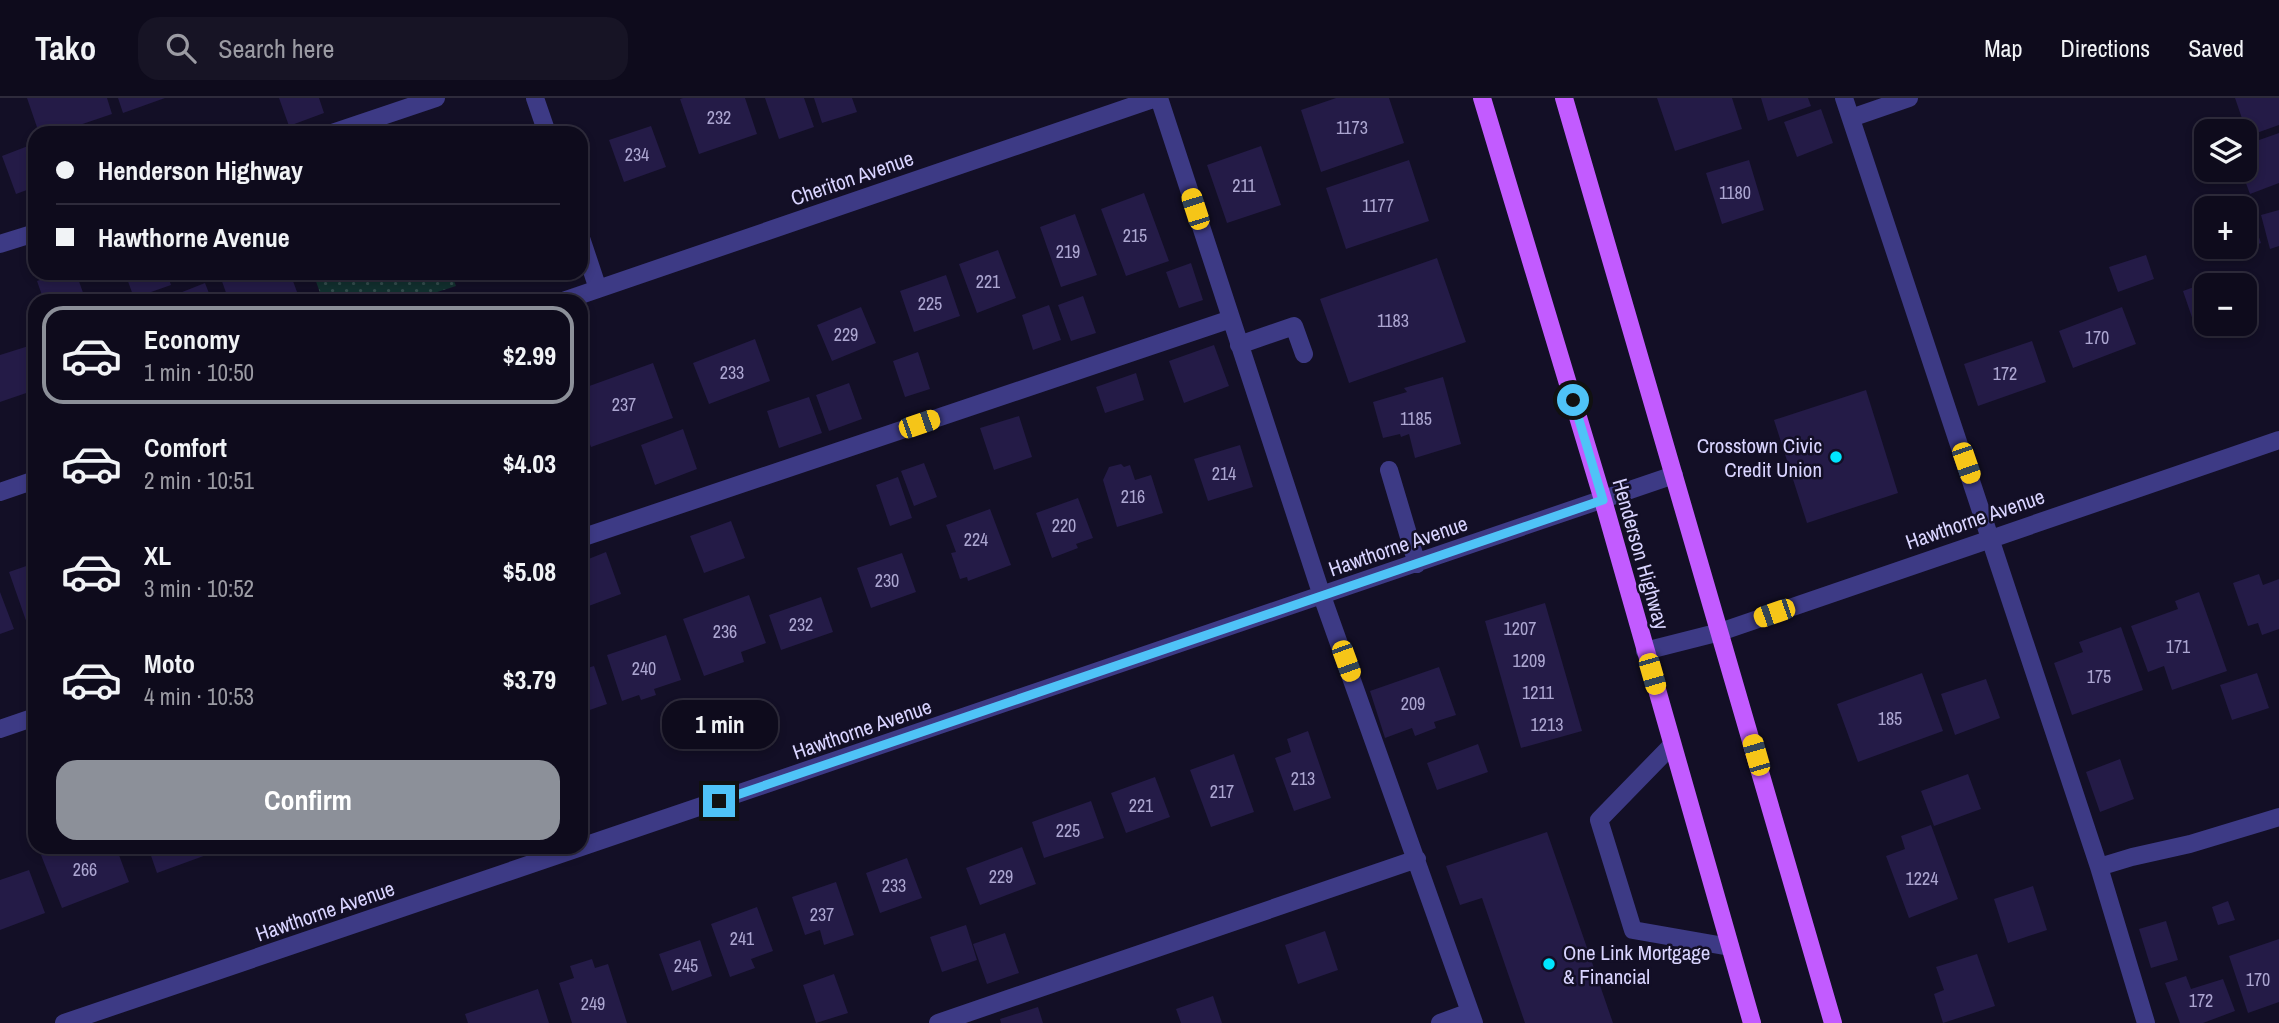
<!DOCTYPE html>
<html lang="en">
<head>
<meta charset="utf-8">
<style>
  body { margin:0; font-family:"Archivo Narrow",sans-serif; background:#171425; color:#f1f3f6; height:100vh; display:flex; flex-direction:column; font-size:26px; white-space:nowrap }
  * { box-sizing:border-box; margin:0 }
  p { font-size:23px; color:#9b9ba3 }
  .icon { flex:none; width:38px; height:38px; fill:none; stroke:currentColor; stroke-width:2; stroke-linecap:round; stroke-linejoin:round }
  .map { position:relative; flex:1; overflow:hidden }
  .side { position:absolute; left:28px; top:196px; width:560px; height:560px; display:flex; flex-direction:column; background:#0e0b1c; border-radius:21px; box-shadow:0 4px 10px #0003,0 0 0 2px #2e2b3b }
  .side>* { flex:none }
  .banner { position:absolute; left:28px; top:28px; width:560px; height:154px; border-radius:21px; box-shadow:0 4px 10px #0003,0 0 0 2px #2e2b3b; display:grid; align-content:center; height:154px; padding:0 28px; background:#0e0b1c }
  .tools { position:absolute; left:2194px; top:21px; display:grid; gap:14px }
  .tools a { display:grid; place-items:center; width:63px; height:63px; border-radius:14px; background:#0e0b1c; box-shadow:0 4px 10px #0003,0 0 0 2px #2e2b3b; font-size:35px }
  .end { position:absolute; width:32px; height:32px; margin:-16px; border:9px solid #4fc3f7; background:#111; box-shadow:0 0 0 4px #111 }
  .from { border-radius:50% }
  .bubble { position:absolute; height:49px; border-radius:21px; background:#0e0b1c; box-shadow:0 4px 10px #0003,0 0 0 2px #2e2b3b; font-size:23px; font-weight:700; line-height:49px; text-align:center }
  .car { position:absolute; width:21px; height:42px; margin:-21px -10px; border-radius:9px; box-shadow:0 0 5px 2px #0007; background:linear-gradient(#f5c518 24%,#345 0 40%,#f5c518 0 76%,#345 0 86%,#f5c518 0) }
  .banner b { display:flex; align-items:center; gap:24px; height:66px; font-size:26px }
  .banner b+b { border-top:2px solid #2e2b3b }
  .banner i { width:18px; height:18px; background:#f1f3f6 }
  ul { padding:12px 0 0; list-style:none }
  li { display:flex; align-items:center; gap:21px; height:98px; margin:0 14px 10px; padding:0 14px; border:4px solid transparent; border-radius:21px }
  li div { flex:1 }
  li b { display:block; font-size:26px }
  li em { font-style:normal; font-weight:700 }
  li.active { border-color:#8c9099 }
  li>.icon { width:63px; height:63px; stroke-width:1.5 }
  .action { display:flex; gap:14px; margin-top:auto; padding:14px 28px }
  .action a { flex:1; height:80px; border-radius:21px; background:#8c9099; color:#fff; font-size:28px; font-weight:700; line-height:80px; text-align:center }
  header { display:flex; align-items:center; gap:42px; box-sizing:border-box; height:98px; padding:0 35px; background:#0e0b1c; border-bottom:2px solid #2e2b3b }
  header strong { font-size:33px }
  nav { display:flex; gap:38px; margin-inline-start:auto; font-size:24px }
  .search { width:490px; height:63px; background:#171425; display:flex; align-items:center; gap:18px; box-sizing:border-box; padding:0 24px; border-radius:21px; color:#9b9ba3; font-size:26px }
  .map>svg:first-child { display:block }
  .park { fill:url(#park-dots) }
  .building { fill:#241b47 }
  .lines { fill:none; stroke-linecap:round; stroke-linejoin:round }
  .minor { stroke:#3d3a85; stroke-width:18 }
  .major { stroke:#c25bff; stroke-width:18 }
  .route { stroke:#4fc3f7; stroke-width:9 }
  .poi-dot { fill:#00e5ff; stroke:#130f26; stroke-width:2.5 }
  .labels { text-anchor:middle; dominant-baseline:central; stroke-width:5; stroke-linejoin:round; paint-order:stroke }
  .number-label { font-size:18px; fill:#aca6d1 }
  .street-label { font-size:21px; fill:#d9d4ff; stroke:#130f26 }
  .poi-label { font-size:21px; fill:#d9d4ff; stroke:#130f26; text-anchor:end }
</style>
</head>
<body>
<header>
<strong>Tako</strong>
<div class="search"><svg class="icon" aria-label="search" viewBox="0 0 24 24"><circle cx="10" cy="10" r="6"/><path d="M15 15l6 6"/></svg>Search here</div>
<nav><a>Map</a><a>Directions</a><a>Saved</a></nav>
</header>
<div class="map">
<svg width="2279" height="925" viewBox="0 0 2279 925">
  <defs>
    <pattern id="park-dots" width="8" height="8" patternUnits="userSpaceOnUse" patternTransform="scale(1.75)"><rect width="8" height="8" fill="#12302f"/><path d="M2 2h.1M6 6h.1" fill="none" stroke="#344d4e" stroke-width="1.8" stroke-linecap="round"/></pattern>
  </defs>
  <rect width="100%" height="100%" fill="#130f26"/>
  <path class="park" d="M 313,175 L 451,175 L 456,188 L 409,203 L 323,203 Z"/>
  <path class="building" d="M 27,0 L 107,0 L 112,16 L 56,35 L 39,35 Z
    M 118,0 L 165,0 L 123,15 Z
    M 279,0 L 319,0 L 324,15 L 289,28 Z
    M 683,0 L 745,0 L 757,36 L 699,56 L 680,1 Z
    M 765,0 L 804,0 L 814,29 L 779,41 Z
    M 814,0 L 852,0 L 857,14 L 822,25 Z
    M 1336,0 L 1389,0 L 1404,45 L 1321,74 L 1301,12 Z
    M 1657,0 L 1732,0 L 1742,31 L 1675,53 Z
    M 1761,0 L 1808,0 L 1811,8 L 1768,23 Z
    M 2235,0 L 2279,0 L 2279,27 L 2248,38 Z
    M 1821,11 L 1833,45 L 1797,59 L 1784,24 Z
    M 651,28 L 666,69 L 624,84 L 609,42 Z
    M 2279,35 L 2279,85 L 2250,96 L 2241,72 L 2245,72 L 2245,47 Z
    M 28,48 L 35,67 L 35,89 L 16,96 L 2,58 Z
    M 1261,48 L 1281,107 L 1227,125 L 1207,67 Z
    M 1409,62 L 1429,123 L 1346,151 L 1326,90 Z
    M 1749,62 L 1764,112 L 1722,126 L 1706,75 Z
    M 1144,95 L 1169,163 L 1126,178 L 1101,111 Z
    M 2248,108 L 2261,145 L 2237,154 L 2236,149 L 2245,149 L 2245,109 Z
    M 2279,112 L 2279,148 L 2270,151 L 2261,117 Z
    M 1075,116 L 1097,177 L 1061,189 L 1040,129 Z
    M 998,152 L 1016,200 L 977,215 L 959,166 Z
    M 2146,157 L 2154,181 L 2118,194 L 2109,169 Z
    M 1437,160 L 1466,244 L 1349,285 L 1320,201 Z
    M 1191,165 L 1203,202 L 1179,210 L 1166,174 Z
    M 2238,173 L 2243,187 L 2207,187 L 2207,226 L 2218,226 L 2197,234 L 2183,193 Z
    M 58,175 L 76,175 L 86,203 L 44,203 L 37,183 Z
    M 125,175 L 167,175 L 171,187 L 134,200 Z
    M 219,175 L 290,175 L 300,202 L 229,203 Z
    M 946,177 L 960,218 L 914,234 L 900,193 Z
    M 205,185 L 212,203 L 168,203 L 167,200 Z
    M 2245,195 L 2252,214 L 2245,216 Z
    M 1083,198 L 1096,235 L 1071,243 L 1058,207 Z
    M 1049,207 L 1061,242 L 1033,252 L 1022,217 Z
    M 861,209 L 876,245 L 832,263 L 817,227 Z
    M 2122,209 L 2136,246 L 2073,270 L 2059,233 Z
    M 755,241 L 770,283 L 709,306 L 693,265 Z
    M 2032,243 L 2046,284 L 1978,308 L 1964,266 Z
    M 35,246 L 35,292 L 0,304 L 0,257 Z
    M 1214,247 L 1229,288 L 1184,305 L 1169,263 Z
    M 918,254 L 930,291 L 905,299 L 893,263 Z
    M 653,265 L 673,320 L 591,349 L 581,321 L 581,291 Z
    M 1136,275 L 1144,302 L 1105,315 L 1096,289 Z
    M 1443,279 L 1461,346 L 1415,360 L 1409,336 L 1401,339 L 1400,336 L 1383,340 L 1373,304 L 1407,294 L 1404,290 Z
    M 849,285 L 862,321 L 829,333 L 816,297 Z
    M 1866,292 L 1898,395 L 1807,425 L 1774,322 Z
    M 809,299 L 822,335 L 779,350 L 767,313 Z
    M 1019,318 L 1032,359 L 994,372 L 980,330 Z
    M 683,331 L 697,371 L 655,387 L 641,347 Z
    M 1240,347 L 1253,389 L 1208,403 L 1194,361 Z
    M 924,365 L 937,399 L 914,408 L 901,373 Z
    M 1121,366 L 1124,369 L 1130,367 L 1135,382 L 1151,377 L 1163,415 L 1117,429 L 1103,382 L 1109,369 Z
    M 898,379 L 912,420 L 890,428 L 876,387 Z
    M 1078,400 L 1093,440 L 1076,446 L 1078,450 L 1052,460 L 1036,415 Z
    M 990,411 L 1011,467 L 968,483 L 967,479 L 960,481 L 951,455 L 956,454 L 946,427 Z
    M 731,423 L 745,460 L 704,475 L 690,438 Z
    M 606,454 L 621,496 L 586,509 L 581,497 L 581,464 Z
    M 902,455 L 916,494 L 871,510 L 857,470 Z
    M 35,465 L 35,532 L 30,534 L 9,474 Z
    M 2259,476 L 2263,487 L 2279,481 L 2279,531 L 2262,537 L 2258,525 L 2248,528 L 2233,485 Z
    M 0,494 L 14,531 L 0,536 Z
    M 2199,494 L 2227,573 L 2172,592 L 2164,568 L 2148,574 L 2131,528 L 2178,511 L 2175,503 Z
    M 749,497 L 766,545 L 741,554 L 744,564 L 704,578 L 683,521 Z
    M 821,499 L 833,534 L 781,552 L 769,517 Z
    M 1545,505 L 1582,633 L 1521,650 L 1485,523 Z
    M 2121,529 L 2143,592 L 2072,617 L 2054,565 L 2083,554 L 2079,544 Z
    M 666,537 L 681,582 L 654,591 L 656,597 L 641,602 L 639,597 L 622,603 L 607,557 Z
    M 594,568 L 607,606 L 581,615 L 581,572 Z
    M 1439,569 L 1456,617 L 1434,624 L 1436,630 L 1415,638 L 1412,630 L 1385,640 L 1370,593 Z
    M 1922,575 L 1943,633 L 1858,664 L 1837,606 Z
    M 2257,575 L 2269,610 L 2232,622 L 2220,587 Z
    M 1986,581 L 2000,620 L 1955,637 L 1941,596 Z
    M 1308,633 L 1331,700 L 1294,713 L 1275,660 L 1291,654 L 1287,641 Z
    M 1478,646 L 1488,674 L 1437,692 L 1427,665 Z
    M 1234,656 L 1254,714 L 1211,729 L 1190,672 Z
    M 2120,661 L 2134,701 L 2100,714 L 2086,674 Z
    M 1968,676 L 1981,711 L 1934,728 L 1921,693 Z
    M 1155,679 L 1170,719 L 1126,735 L 1111,695 Z
    M 1091,703 L 1104,740 L 1044,760 L 1032,724 Z
    M 1931,727 L 1958,801 L 1909,820 L 1886,758 L 1905,751 L 1901,738 Z
    M 1547,734 L 1613,925 L 1525,925 L 1482,800 L 1460,807 L 1446,768 Z
    M 63,749 L 116,749 L 129,784 L 62,810 L 41,757 Z
    M 148,749 L 207,749 L 209,756 L 157,775 Z
    M 1022,749 L 1036,786 L 980,807 L 966,770 Z
    M 907,760 L 922,800 L 880,815 L 866,775 Z
    M 29,772 L 45,815 L 0,832 L 0,782 Z
    M 836,784 L 854,837 L 824,847 L 820,832 L 805,837 L 792,799 Z
    M 2033,788 L 2047,832 L 2008,845 L 1994,801 Z
    M 2228,803 L 2235,822 L 2218,827 L 2212,809 Z
    M 757,809 L 773,853 L 751,861 L 755,870 L 730,879 L 711,826 Z
    M 2166,823 L 2178,862 L 2151,870 L 2139,831 Z
    M 966,827 L 977,862 L 942,874 L 930,839 Z
    M 1325,833 L 1338,872 L 1298,886 L 1285,847 Z
    M 1005,835 L 1019,875 L 987,886 L 973,846 Z
    M 2279,841 L 2279,904 L 2248,915 L 2229,858 Z
    M 700,842 L 712,878 L 672,893 L 659,856 Z
    M 1977,856 L 1995,908 L 1943,925 L 1934,896 L 1944,892 L 1936,869 Z
    M 592,861 L 595,870 L 608,866 L 627,925 L 572,925 L 559,885 L 574,880 L 570,868 Z
    M 834,876 L 848,915 L 816,925 L 803,887 Z
    M 2186,878 L 2191,891 L 2223,881 L 2235,913 L 2203,925 L 2180,925 L 2165,885 Z
    M 538,891 L 549,925 L 468,925 L 465,916 Z
    M 1213,898 L 1222,925 L 1181,925 L 1176,911 Z
    M 1038,909 L 1043,925 L 1001,925 L 1000,921 Z"/>
  <g class="lines">
    <path class="minor" d="M 535,0 L 547,35
      M 1159,0 L 1322,498 L 1474,925
      M 1844,0 L 2099,769 L 2146,925
      M 1851,20 L 1909,0
      M 332,35 L 436,0
      M 581,140 L 598,191
      M 0,146 L 35,135
      M 563,203 L 1156,0
      M 1239,247 L 1294,228 L 1304,256
      M 1389,372 L 1417,466
      M 0,394 L 35,382
      M 581,440 L 1231,221
      M 1645,553 L 1720,534 L 2279,342
      M 0,631 L 35,619
      M 1672,647 L 1599,722 L 1633,832 L 1730,849
      M 2099,769 L 2132,759 L 2190,746 L 2279,719
      M 64,925 L 1674,377
      M 938,925 L 1417,761
      M 1440,925 L 1470,914"/>
    <path class="major" d="M 1482,0 L 1603,402 L 1752,925
      M 1564,0 L 1833,925"/>
  </g>
  <g class="lines">
    <path class="route" d="M 719,703 L 1603,402 L 1573,302"/>
  </g>
  <g class="poi-dot">
    <circle cx="1836" cy="359" r="7"/>
    <circle cx="1549" cy="866" r="7"/>
  </g>
  <g class="labels">
    <g class="number-label">
      <text x="719" y="19">232</text>
      <text x="1352" y="29">1173</text>
      <text x="637" y="56">234</text>
      <text x="1244" y="87">211</text>
      <text x="1735" y="94">1180</text>
      <text x="1378" y="107">1177</text>
      <text x="1135" y="137">215</text>
      <text x="1068" y="153">219</text>
      <text x="988" y="183">221</text>
      <text x="930" y="205">225</text>
      <text x="1393" y="222">1183</text>
      <text x="846" y="236">229</text>
      <text x="2097" y="239">170</text>
      <text x="732" y="274">233</text>
      <text x="2005" y="275">172</text>
      <text x="624" y="306">237</text>
      <text x="1416" y="320">1185</text>
      <text x="1224" y="375">214</text>
      <text x="1133" y="398">216</text>
      <text x="1064" y="427">220</text>
      <text x="976" y="441">224</text>
      <text x="887" y="482">230</text>
      <text x="801" y="526">232</text>
      <text x="1520" y="530">1207</text>
      <text x="725" y="533">236</text>
      <text x="2178" y="548">171</text>
      <text x="1529" y="562">1209</text>
      <text x="644" y="570">240</text>
      <text x="2099" y="578">175</text>
      <text x="1538" y="594">1211</text>
      <text x="1413" y="605">209</text>
      <text x="1890" y="620">185</text>
      <text x="1547" y="626">1213</text>
      <text x="1303" y="680">213</text>
      <text x="1222" y="693">217</text>
      <text x="1141" y="707">221</text>
      <text x="1068" y="732">225</text>
      <text x="85" y="771">266</text>
      <text x="1001" y="778">229</text>
      <text x="1922" y="780">1224</text>
      <text x="894" y="787">233</text>
      <text x="822" y="816">237</text>
      <text x="742" y="840">241</text>
      <text x="686" y="867">245</text>
      <text x="2258" y="881">170</text>
      <text x="2201" y="902">172</text>
      <text x="593" y="905">249</text>
    </g>
    <g class="street-label">
      <text transform="translate(852 80) rotate(-19)">Cheriton Avenue</text>
      <text transform="translate(1975 421) rotate(-19)">Hawthorne Avenue</text>
      <text transform="translate(1398 448) rotate(-19)">Hawthorne Avenue</text>
      <text transform="translate(1641 456) rotate(74)">Henderson Highway</text>
      <text transform="translate(862 631) rotate(-19)">Hawthorne Avenue</text>
      <text transform="translate(325 813) rotate(-19)">Hawthorne Avenue</text>
    </g>
    <g class="poi-label">
      <text x="1822" y="347">Crosstown Civic<tspan x="1822" dy="24">Credit Union</tspan></text>
      <text x="1563" y="854" text-anchor="start">One Link Mortgage<tspan x="1563" dy="24">&amp; Financial</tspan></text>
    </g>
  </g>
</svg>
<div class="tools">
<a><svg class="icon" aria-label="layers" viewBox="0 0 24 24"><path d="M12 4l9 5-9 5-9-5zM3 14l9 5 9-5"/></svg></a>
<a>+</a>
<a>−</a>
</div>
<i class="end from" style="left:1573px;top:302px"></i>
<i class="end" style="left:719px;top:703px"></i>
<div class="bubble" style="left:662px;top:602px;width:116px">1 min</div>
<i class="car" style="left:1195px;top:111px;rotate:342deg"></i>
<i class="car" style="left:919px;top:326px;rotate:71deg"></i>
<i class="car" style="left:1966px;top:365px;rotate:161deg"></i>
<i class="car" style="left:1774px;top:515px;rotate:251deg"></i>
<i class="car" style="left:1346px;top:563px;rotate:160deg"></i>
<i class="car" style="left:1652px;top:576px;rotate:164deg"></i>
<i class="car" style="left:1756px;top:657px;rotate:344deg"></i>
<div class="banner">
<b><i class="from"></i>Henderson Highway</b>
<b><i></i>Hawthorne Avenue</b>
</div>
<section class="side">
<ul>
<li class="active"><svg class="icon" aria-label="car" viewBox="0 0 24 24"><path d="M5 17H2v-5l4-1 3-4h7l3 4 3 1v5h-3M9 17h6M6 11h13"/><circle cx="7" cy="17" r="2"/><circle cx="17" cy="17" r="2"/></svg><div><b>Economy</b><p>1 min · 10:50</p></div><em>$2.99</em></li>
<li><svg class="icon" aria-label="car" viewBox="0 0 24 24"><path d="M5 17H2v-5l4-1 3-4h7l3 4 3 1v5h-3M9 17h6M6 11h13"/><circle cx="7" cy="17" r="2"/><circle cx="17" cy="17" r="2"/></svg><div><b>Comfort</b><p>2 min · 10:51</p></div><em>$4.03</em></li>
<li><svg class="icon" aria-label="car" viewBox="0 0 24 24"><path d="M5 17H2v-5l4-1 3-4h7l3 4 3 1v5h-3M9 17h6M6 11h13"/><circle cx="7" cy="17" r="2"/><circle cx="17" cy="17" r="2"/></svg><div><b>XL</b><p>3 min · 10:52</p></div><em>$5.08</em></li>
<li><svg class="icon" aria-label="car" viewBox="0 0 24 24"><path d="M5 17H2v-5l4-1 3-4h7l3 4 3 1v5h-3M9 17h6M6 11h13"/><circle cx="7" cy="17" r="2"/><circle cx="17" cy="17" r="2"/></svg><div><b>Moto</b><p>4 min · 10:53</p></div><em>$3.79</em></li>
</ul>
<div class="action"><a>Confirm</a></div>
</section>
</div>
</body>
</html>
